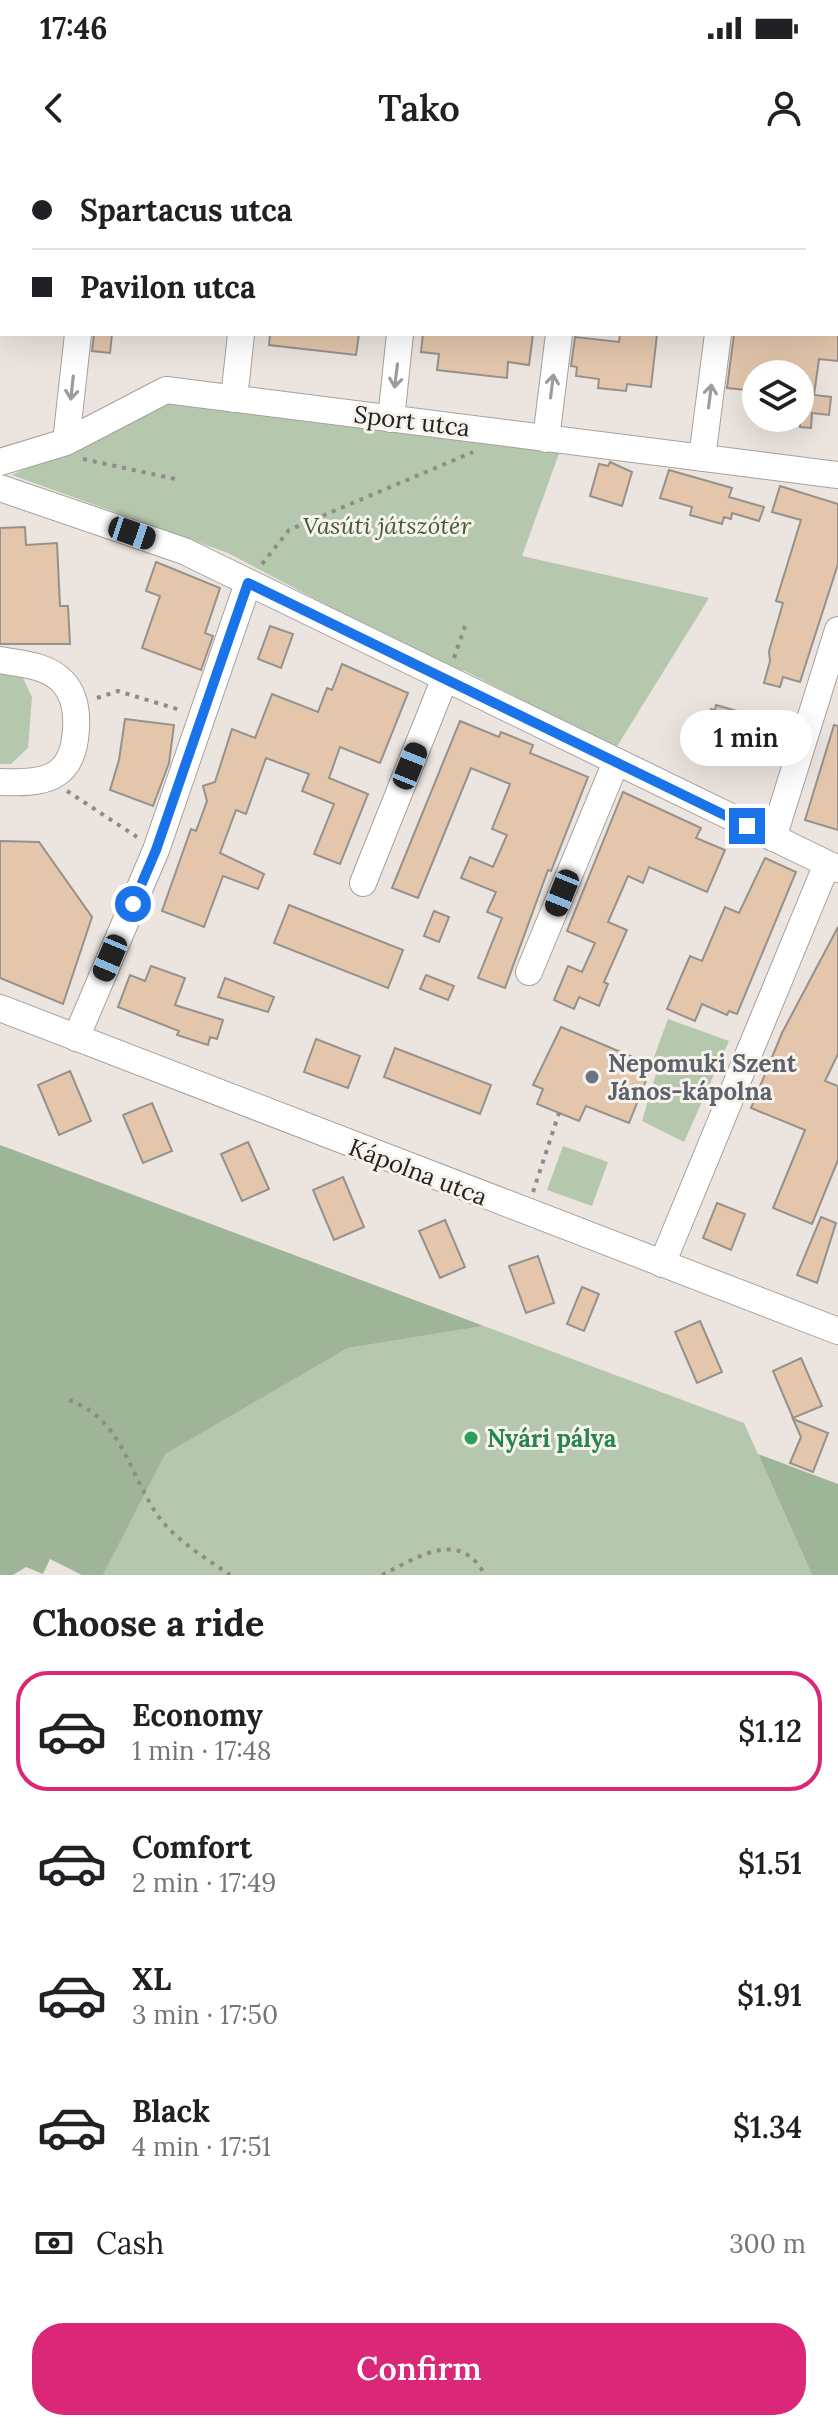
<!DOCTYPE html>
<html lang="en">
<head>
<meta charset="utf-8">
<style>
  body { margin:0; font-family:Lora,serif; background:#f6f6f6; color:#202124; height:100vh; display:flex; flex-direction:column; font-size:30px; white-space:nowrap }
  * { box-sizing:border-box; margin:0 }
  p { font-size:26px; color:#757577 }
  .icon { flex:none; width:44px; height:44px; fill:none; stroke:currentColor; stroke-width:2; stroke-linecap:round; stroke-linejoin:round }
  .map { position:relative; height:1415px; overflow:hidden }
  .drawer { display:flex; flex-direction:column; background:#fff; flex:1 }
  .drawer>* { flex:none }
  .banner { position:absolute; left:0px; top:0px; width:838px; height:176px; box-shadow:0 8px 32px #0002; display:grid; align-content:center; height:176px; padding:0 32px; background:#fff }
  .fabs { position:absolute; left:742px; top:200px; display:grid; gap:16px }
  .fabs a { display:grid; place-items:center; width:72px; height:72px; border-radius:50%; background:#fff; box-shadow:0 8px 32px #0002; font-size:40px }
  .end { position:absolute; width:36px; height:36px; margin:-18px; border:10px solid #1a73e8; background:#fff; box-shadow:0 0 0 4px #fff }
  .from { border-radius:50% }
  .bubble { position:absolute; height:56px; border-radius:28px; background:#fff; box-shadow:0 8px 32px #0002; font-size:26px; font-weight:600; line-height:56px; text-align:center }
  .car { position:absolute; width:24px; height:48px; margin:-24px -12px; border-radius:10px; box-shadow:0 0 6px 2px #0007; background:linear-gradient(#222 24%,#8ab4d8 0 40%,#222 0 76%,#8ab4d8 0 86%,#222 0) }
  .banner b { display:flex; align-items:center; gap:28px; height:76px; font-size:30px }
  .banner b+b { border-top:2px solid #e0e0e0 }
  .banner i { width:20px; height:20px; background:#202124 }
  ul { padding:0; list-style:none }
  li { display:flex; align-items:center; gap:24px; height:120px; margin:0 16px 12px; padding:0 16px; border:4px solid transparent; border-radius:32px }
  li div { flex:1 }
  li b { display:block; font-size:30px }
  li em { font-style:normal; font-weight:600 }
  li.active { border-color:#db2777 }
  li>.icon { width:72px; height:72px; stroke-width:1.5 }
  h2 { padding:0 32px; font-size:36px; line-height:96px }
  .pay { display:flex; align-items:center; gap:20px; height:88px; padding:0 32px; font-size:30px }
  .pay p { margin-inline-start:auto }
  .cta { display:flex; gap:16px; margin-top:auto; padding:16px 32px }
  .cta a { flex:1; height:92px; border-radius:32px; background:#db2777; color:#fff; font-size:32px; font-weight:600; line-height:92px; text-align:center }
  .status { display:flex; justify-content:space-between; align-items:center; height:56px; padding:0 40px; background:#fff; direction:ltr }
  .status svg { height:22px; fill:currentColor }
  header { display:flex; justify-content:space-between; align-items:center; height:104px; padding:0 32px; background:#fff; font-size:36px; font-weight:600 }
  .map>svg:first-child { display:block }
  .green { fill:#b5c8ae }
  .forest { fill:#9fb597 }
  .building { fill:#e3c6ac; stroke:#97918c; stroke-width:2 }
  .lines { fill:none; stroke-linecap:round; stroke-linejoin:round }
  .minor-casing { stroke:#a7a19c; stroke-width:28 }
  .path { stroke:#908b88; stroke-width:4; stroke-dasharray:4 6; stroke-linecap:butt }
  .minor { stroke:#fff; stroke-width:26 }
  .oneway { stroke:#9c9c9b }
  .route { stroke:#1a73e8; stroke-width:10 }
  .worship-dot { fill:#6b7280; stroke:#f8f2ec; stroke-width:3 }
  .leisure-dot { fill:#2e9e5b; stroke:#f8f2ec; stroke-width:3 }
  .labels { text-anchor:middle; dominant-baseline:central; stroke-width:6; stroke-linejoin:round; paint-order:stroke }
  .street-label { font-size:24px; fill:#242220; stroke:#f8f2ec }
  .park-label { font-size:24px; font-style:italic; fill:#3f5f33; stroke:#f8f2ec }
  .worship-label { font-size:24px; font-weight:bold; fill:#5b616d; stroke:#f8f2ec; text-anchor:start }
  .leisure-label { font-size:24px; font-weight:bold; fill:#27864d; stroke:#f8f2ec; text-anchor:start }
</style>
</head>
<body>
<div class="status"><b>17:46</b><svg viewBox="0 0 49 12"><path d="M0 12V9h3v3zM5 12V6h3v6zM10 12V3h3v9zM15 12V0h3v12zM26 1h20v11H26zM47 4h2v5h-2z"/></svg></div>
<header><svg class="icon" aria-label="back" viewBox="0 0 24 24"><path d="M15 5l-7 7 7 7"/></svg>Tako<svg class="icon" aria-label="person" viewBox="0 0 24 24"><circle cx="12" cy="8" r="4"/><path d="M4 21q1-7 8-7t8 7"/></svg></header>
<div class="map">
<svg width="838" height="1415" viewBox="0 0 838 1415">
  <rect width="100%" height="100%" fill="#ebe4df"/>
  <path class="green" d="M 168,241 L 561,288 L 522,396 L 709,438 L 616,588 L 463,510 L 460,515 L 228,393 L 12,315 Z
    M 0,514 L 22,516 L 32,537 L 28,588 L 11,604 L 0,604 Z
    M 668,859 L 729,881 L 684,982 L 642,961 L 658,907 L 654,897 Z
    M 563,986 L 608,1002 L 592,1046 L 547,1030 Z
    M 484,1166 L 744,1263 L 812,1415 L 103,1415 L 164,1294 L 348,1188 Z"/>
  <path class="forest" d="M 503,0 L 838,0 L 838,37 L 836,2 Z
    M 0,985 L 484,1166 L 348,1188 L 165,1294 L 103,1415 L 82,1415 L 50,1399 L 43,1414 L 26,1407 L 13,1415 L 0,1415 Z
    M 758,1294 L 838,1324 L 838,1415 L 812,1415 Z"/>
  <path class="building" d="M 94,174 L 112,174 L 110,193 L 92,191 Z
    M 270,174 L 359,174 L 356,195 L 269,185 Z
    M 423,174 L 533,174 L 529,205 L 508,202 L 507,218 L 437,210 L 439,194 L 421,192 Z
    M 620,174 L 657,174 L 651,227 L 627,224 L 626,231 L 598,228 L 599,219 L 576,216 L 577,207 L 571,206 L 575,177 L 619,182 Z
    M 734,174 L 838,174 L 838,201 L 819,199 L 814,235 L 831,237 L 829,255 L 812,253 L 811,268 L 800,267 L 800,214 L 756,214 L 756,231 L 727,228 Z
    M 610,302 L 632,312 L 622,346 L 590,336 L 599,304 L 608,306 Z
    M 669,310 L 732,328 L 729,337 L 764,347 L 759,361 L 732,353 L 731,359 L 724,357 L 722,364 L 690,355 L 692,347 L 660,338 Z
    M 780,326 L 838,344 L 838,404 L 800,522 L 783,517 L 780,527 L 764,523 L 770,501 L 769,491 L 783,443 L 776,441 L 801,360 L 772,352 Z
    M 25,367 L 26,385 L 57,383 L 60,446 L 68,446 L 70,484 L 0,484 L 0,368 Z
    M 156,402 L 220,428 L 205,473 L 213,476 L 201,510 L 142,488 L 160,436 L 146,431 Z
    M 270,466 L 293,474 L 281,508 L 258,499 Z
    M 342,504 L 408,533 L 380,603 L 340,587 L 329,618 L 368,634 L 340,704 L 314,694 L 334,644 L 302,631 L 309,614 L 266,598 L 246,654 L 236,650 L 220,693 L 264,714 L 258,729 L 223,716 L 204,767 L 162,751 L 191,669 L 196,671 L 207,641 L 203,626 L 215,622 L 232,569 L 255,578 L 272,534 L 318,552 L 327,528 L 332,530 Z
    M 716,545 L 761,558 L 760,564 L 764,565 L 756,589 L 704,573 L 711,549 L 715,550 Z
    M 125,559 L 174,565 L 169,603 L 153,646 L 110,630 L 119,600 Z
    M 460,561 L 499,577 L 501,572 L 533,585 L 530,593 L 588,617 L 551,711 L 548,710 L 505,828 L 478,818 L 502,758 L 487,752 L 496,732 L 461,718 L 470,697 L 493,707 L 507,675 L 492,669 L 510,624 L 471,608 L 418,738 L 392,728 Z
    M 834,565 L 838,566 L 838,670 L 805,660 Z
    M 623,632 L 701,668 L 696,678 L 725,690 L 707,732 L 649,707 L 643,723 L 628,716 L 608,762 L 627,770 L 604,822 L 608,824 L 599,846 L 579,837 L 574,849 L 554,840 L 568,806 L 582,812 L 595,783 L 567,771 Z
    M 0,681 L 39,682 L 92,757 L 63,844 L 0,818 Z
    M 765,698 L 796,712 L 737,854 L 729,851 L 727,855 L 702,844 L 695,861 L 667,849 L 690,796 L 702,801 L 725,747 L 739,753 Z
    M 289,745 L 403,790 L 388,828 L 274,783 Z
    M 434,751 L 449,757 L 439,782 L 424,776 Z
    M 838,767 L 838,894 L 825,921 L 838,926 L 838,1000 L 812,1064 L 773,1048 L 805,970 L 751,948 L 782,873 Z
    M 151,806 L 185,818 L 175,845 L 223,860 L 217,879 L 210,877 L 208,885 L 177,875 L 179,871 L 118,847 L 130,815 L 145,821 Z
    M 426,815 L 454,826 L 448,840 L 420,829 Z
    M 225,818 L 274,837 L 268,852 L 218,837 Z
    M 561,867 L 652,905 L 629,963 L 586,946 L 579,961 L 537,944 L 543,929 L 533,925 Z
    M 316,879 L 360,896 L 348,928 L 304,912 Z
    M 395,888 L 491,925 L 480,954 L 384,917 Z
    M 70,911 L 91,961 L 59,975 L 38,925 Z
    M 152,943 L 172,991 L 143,1003 L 123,955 Z
    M 248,982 L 269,1029 L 242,1041 L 221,994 Z
    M 343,1017 L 364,1067 L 334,1080 L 313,1030 Z
    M 717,1043 L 745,1054 L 731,1090 L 703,1078 Z
    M 821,1057 L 836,1063 L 817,1123 L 797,1115 Z
    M 445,1060 L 465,1107 L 440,1118 L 419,1071 Z
    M 538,1096 L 554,1143 L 526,1153 L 509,1106 Z
    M 582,1127 L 599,1134 L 584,1171 L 567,1164 Z
    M 700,1161 L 722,1212 L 697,1223 L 675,1172 Z
    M 801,1198 L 822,1246 L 793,1258 L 773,1211 Z
    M 793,1259 L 828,1273 L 813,1312 L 790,1303 L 801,1277 Z"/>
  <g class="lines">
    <g class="minor-casing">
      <path id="minor" d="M 407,0 L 424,2
        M 96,2 L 96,0
        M 263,2 L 263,0
        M 751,2 L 752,0
        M 836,50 L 838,50
        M 234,239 L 241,174
        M 391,259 L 400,174
        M 546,279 L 559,174
        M 66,282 L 78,174
        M 702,298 L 718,174
        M 0,302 L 66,282 L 166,230 L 838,315
        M 0,328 L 184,391 L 838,709
        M 0,500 C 22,504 47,505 63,522 C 75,535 77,552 76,568 C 74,619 46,624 0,622
        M 773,678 L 838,470
        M 363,723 L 445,518
        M 529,812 L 616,602
        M 0,848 L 838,1171
        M 76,878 L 156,690 L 248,423
        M 662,1104 L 827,704"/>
    </g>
    <path class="path" d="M 83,299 L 180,320
      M 262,404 L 289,370 L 473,292
      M 454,498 L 465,466
      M 97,538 L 118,531 L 180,550
      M 67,631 L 137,677
      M 533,1032 L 559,953
      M 69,1240 C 125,1260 129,1319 162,1361 C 180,1383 207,1399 230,1415
      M 382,1415 C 418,1397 460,1368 485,1415"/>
    <use href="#minor" class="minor"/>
  </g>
  <defs><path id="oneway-shaft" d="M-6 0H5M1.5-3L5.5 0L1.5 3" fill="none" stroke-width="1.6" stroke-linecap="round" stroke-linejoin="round" transform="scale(2)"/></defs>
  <g class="oneway">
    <use href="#oneway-shaft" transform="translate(396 216) rotate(97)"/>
    <use href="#oneway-shaft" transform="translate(552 226) rotate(-83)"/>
    <use href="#oneway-shaft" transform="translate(72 228) rotate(96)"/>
    <use href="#oneway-shaft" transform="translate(710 236) rotate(-83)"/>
  </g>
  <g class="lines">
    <path class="route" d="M 133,744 L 156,690 L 248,423 L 747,666"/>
  </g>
  <circle class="worship-dot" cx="592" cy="917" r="8"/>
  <circle class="leisure-dot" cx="471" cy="1278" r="8"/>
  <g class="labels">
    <g class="street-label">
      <text transform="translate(412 261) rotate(7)">Sport utca</text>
      <text transform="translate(418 1012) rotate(21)">Kápolna utca</text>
    </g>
    <g class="park-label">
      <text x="387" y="365">Vasúti játszótér</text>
    </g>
    <g class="worship-label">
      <text x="608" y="903">Nepomuki Szent<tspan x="608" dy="28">János-kápolna</tspan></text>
    </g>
    <g class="leisure-label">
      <text x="487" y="1278">Nyári pálya</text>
    </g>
  </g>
</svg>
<div class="fabs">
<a><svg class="icon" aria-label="layers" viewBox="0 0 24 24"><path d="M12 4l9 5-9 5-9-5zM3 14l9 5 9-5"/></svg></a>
</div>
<i class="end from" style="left:133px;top:744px"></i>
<i class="end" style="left:747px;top:666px"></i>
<div class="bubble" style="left:680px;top:550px;width:132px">1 min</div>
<i class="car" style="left:132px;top:373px;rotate:109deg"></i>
<i class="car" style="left:410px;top:606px;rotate:22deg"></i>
<i class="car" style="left:562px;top:733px;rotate:202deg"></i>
<i class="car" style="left:110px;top:798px;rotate:203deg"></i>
<div class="banner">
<b><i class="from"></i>Spartacus utca</b>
<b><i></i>Pavilon utca</b>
</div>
</div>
<section class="drawer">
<h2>Choose a ride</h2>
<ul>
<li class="active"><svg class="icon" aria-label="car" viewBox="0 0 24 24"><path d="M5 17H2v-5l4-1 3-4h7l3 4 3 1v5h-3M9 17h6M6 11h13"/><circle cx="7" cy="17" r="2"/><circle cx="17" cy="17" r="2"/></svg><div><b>Economy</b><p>1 min · 17:48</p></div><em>$1.12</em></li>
<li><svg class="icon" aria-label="car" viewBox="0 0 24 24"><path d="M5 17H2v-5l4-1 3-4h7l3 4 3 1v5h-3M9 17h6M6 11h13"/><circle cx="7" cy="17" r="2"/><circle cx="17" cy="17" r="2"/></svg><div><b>Comfort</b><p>2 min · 17:49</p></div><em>$1.51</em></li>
<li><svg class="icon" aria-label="car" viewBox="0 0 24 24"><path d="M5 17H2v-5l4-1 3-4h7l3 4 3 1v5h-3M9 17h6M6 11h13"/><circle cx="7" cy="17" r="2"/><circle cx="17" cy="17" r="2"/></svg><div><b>XL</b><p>3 min · 17:50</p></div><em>$1.91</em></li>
<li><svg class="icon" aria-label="car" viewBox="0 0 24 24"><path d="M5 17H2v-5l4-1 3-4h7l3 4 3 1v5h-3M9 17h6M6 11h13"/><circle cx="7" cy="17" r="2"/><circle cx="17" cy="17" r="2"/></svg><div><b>Black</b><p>4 min · 17:51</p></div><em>$1.34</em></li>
</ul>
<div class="pay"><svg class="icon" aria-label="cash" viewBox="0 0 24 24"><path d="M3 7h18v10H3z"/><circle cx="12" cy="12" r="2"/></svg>Cash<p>300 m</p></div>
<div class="cta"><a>Confirm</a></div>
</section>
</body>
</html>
